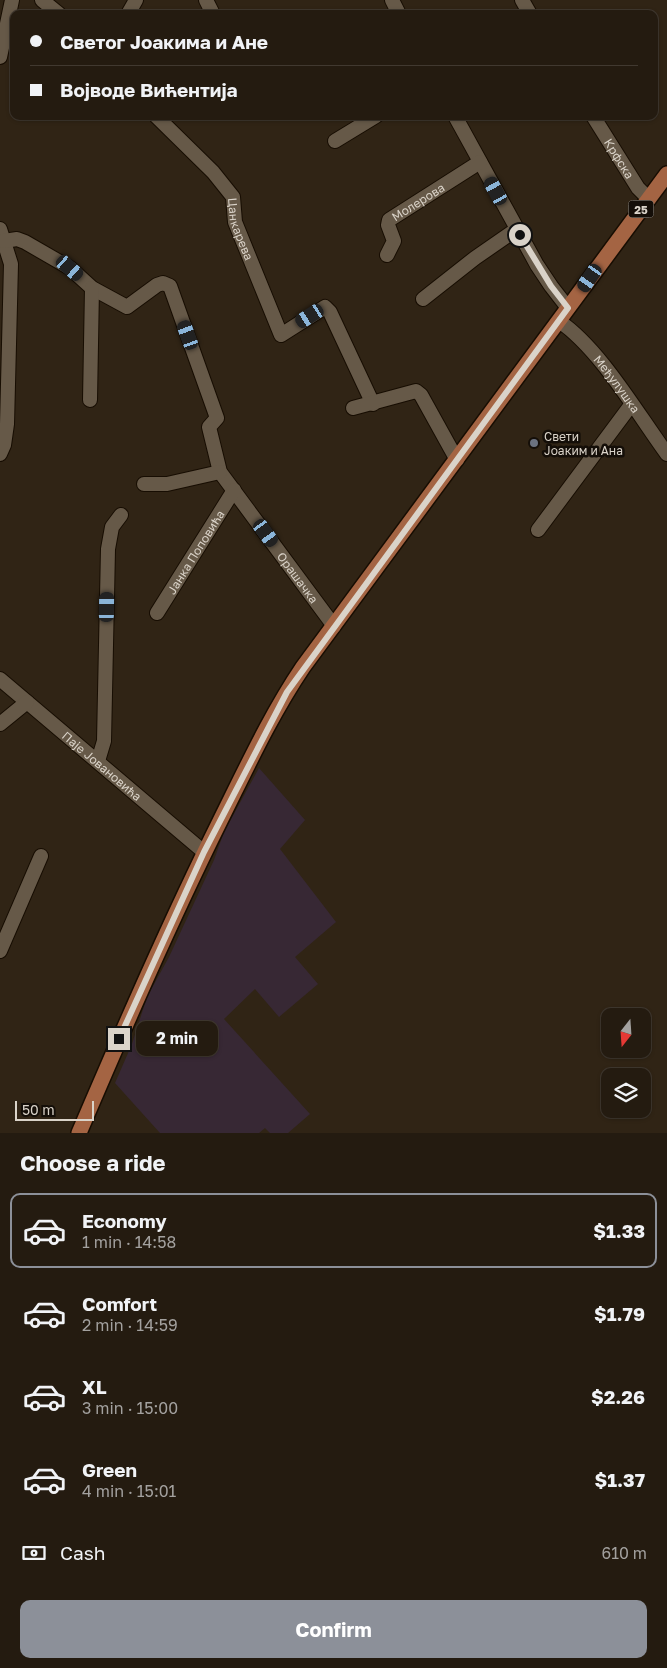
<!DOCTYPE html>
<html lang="en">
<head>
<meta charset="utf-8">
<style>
  body { margin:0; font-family:"Golos Text",sans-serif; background:#2c2419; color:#f1f3f6; height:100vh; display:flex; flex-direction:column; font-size:19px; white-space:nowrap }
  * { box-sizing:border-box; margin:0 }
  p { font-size:16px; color:#a3a19f }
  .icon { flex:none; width:28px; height:28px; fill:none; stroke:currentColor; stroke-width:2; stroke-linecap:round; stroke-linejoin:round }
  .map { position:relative; height:1133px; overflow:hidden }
  .drawer { display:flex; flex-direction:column; background:#241b10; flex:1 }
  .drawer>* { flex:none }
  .top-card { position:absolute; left:10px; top:10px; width:648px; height:110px; border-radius:10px; box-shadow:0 1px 4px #0004,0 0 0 1px #413930; display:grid; align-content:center; height:110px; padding:0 20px; background:#241b10 }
  .needle { width:32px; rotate:197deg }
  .fabs { position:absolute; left:601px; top:1008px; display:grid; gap:10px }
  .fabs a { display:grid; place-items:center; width:50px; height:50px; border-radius:10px; background:#241b10; box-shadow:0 1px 4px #0004,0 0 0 1px #413930; font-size:25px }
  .scale { position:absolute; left:15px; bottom:12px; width:79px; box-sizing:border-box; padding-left:5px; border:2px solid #dad3c9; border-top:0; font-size:14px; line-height:18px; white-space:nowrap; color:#dad3c9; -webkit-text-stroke:4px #140e08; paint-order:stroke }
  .end { position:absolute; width:22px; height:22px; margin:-11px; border:6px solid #dad3c9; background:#111; box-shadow:0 0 0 2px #111 }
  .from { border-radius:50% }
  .bubble { position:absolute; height:35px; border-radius:10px; background:#241b10; box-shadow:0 1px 4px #0004,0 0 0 1px #413930; font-size:16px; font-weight:700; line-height:35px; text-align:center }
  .car { position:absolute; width:15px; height:30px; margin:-15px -8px; border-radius:6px; box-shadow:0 0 4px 1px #0007; background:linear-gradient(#222 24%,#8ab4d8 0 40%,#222 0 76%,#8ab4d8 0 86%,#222 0) }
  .top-card b { display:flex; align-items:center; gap:18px; height:48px; font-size:19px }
  .top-card b+b { border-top:1px solid #413930 }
  .top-card i { width:12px; height:12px; background:#f1f3f6 }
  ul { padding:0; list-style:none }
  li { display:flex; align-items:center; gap:15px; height:75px; margin:0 10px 8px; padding:0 10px; border:2px solid transparent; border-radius:10px }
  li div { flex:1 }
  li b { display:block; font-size:19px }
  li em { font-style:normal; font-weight:700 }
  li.active { border-color:#8c9099 }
  li>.icon { width:45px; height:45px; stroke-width:1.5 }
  h2 { padding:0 20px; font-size:22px; line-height:60px }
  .pay { display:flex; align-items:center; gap:12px; height:55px; padding:0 20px; font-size:19px }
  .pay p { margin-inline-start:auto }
  .primary-button { display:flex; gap:10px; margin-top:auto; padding:10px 20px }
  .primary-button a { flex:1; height:58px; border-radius:10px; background:#8c9099; color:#fff; font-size:20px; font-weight:700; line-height:58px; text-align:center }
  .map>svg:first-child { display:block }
  .commercial { fill:#372834 }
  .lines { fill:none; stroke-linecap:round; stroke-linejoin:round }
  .minor-casing { stroke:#170d02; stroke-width:16 }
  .major-casing { stroke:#170d02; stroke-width:18 }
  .minor { stroke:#665948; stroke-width:14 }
  .major { stroke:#a46443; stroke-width:15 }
  .route { stroke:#dad3c9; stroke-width:6 }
  .worship-dot { fill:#6b7280; stroke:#140e08; stroke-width:2 }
  .labels { text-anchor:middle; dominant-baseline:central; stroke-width:5; stroke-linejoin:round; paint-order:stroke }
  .shield { fill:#140e08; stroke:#9f988f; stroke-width:1 }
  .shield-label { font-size:11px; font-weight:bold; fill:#dad3c9 }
  .street-label { font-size:12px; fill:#dad3c9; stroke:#140e08 }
  .poi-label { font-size:12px; fill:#dad3c9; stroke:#140e08; text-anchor:start }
</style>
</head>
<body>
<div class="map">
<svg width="667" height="1133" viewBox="0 0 667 1133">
  <rect width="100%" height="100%" fill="#302415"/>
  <path class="commercial" d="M 259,768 L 305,820 L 280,849 L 336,922 L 295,957 L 318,984 L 279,1017 L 255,989 L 224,1019 L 310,1114 L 288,1133 L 270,1133 L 265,1128 L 259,1133 L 160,1133 L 115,1083 L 132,1044 L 147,997 L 169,957 L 214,860 L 224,832 Z"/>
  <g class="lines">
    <g class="minor-casing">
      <g id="minor">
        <path d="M 42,0 L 59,14"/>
        <path d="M 206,0 L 213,14"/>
        <path d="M 392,0 L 399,14"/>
        <path d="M 522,0 L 530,14"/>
        <path d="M 128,14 L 136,0"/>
        <path d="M 0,57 L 12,0"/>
        <path id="s1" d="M 156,116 L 213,172 L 233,197 L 235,222 L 281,335 L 325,307 L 330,312 L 373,404"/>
        <path d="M 455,116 L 537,265 L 551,286 L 568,308"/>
        <path id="s2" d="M 593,116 L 638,188 L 649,199"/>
        <path d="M 335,141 L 376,116"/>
        <path d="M 0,229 L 11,264 L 7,424 L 4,445 L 0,454"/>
        <path id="s3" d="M 4,241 L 17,239 L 25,242 L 70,268 L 92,288 L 127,307 L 157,285 L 163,283 L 170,286 L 217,418 L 209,427 L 220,472 L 334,626"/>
        <path id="s4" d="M 387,255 L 394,241 L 388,225 L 389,220 L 480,162"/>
        <path d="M 423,299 L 475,258 L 517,229"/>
        <path id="s5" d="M 559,321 C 600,349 637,413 667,454"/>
        <path d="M 90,400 L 92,288"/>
        <path d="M 353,408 L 416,391 L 421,395 L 457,460"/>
        <path d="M 144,484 L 167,484 L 220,472"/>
        <path d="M 538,530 L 631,405"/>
        <path id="s6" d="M 157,613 L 234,490"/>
        <path id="s7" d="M 0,679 L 204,852"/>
        <path d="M 0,724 L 27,702"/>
        <path d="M 98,761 L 104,741 L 108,549 L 112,527 L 121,515"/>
        <path d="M 0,951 L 41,856"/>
      </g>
    </g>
    <g class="major-casing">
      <path id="major" d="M 79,1133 C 124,1028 169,924 220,821 C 246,769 270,716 303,667 L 667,174"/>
    </g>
    <use href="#minor" class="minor"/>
    <use href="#major" class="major"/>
  </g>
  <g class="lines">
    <path class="route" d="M 119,1039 L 204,852 L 287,692 L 568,308 L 551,286 L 520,235"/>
  </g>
  <circle class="worship-dot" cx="534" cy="443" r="5"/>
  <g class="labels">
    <rect class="shield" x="628.5" y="200.5" width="25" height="17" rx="4"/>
    <g class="shield-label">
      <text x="641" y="209">25</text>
    </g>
    <g class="street-label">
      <text stroke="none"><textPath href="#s2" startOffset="50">Крфска</textPath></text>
      <text stroke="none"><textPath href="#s4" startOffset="72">Молерова</textPath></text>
      <text stroke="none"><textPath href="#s1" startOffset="145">Цанкарева</textPath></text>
      <text stroke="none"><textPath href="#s5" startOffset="86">Међулушка</textPath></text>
      <text stroke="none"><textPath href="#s6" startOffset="72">Јанка Поповића</textPath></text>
      <text stroke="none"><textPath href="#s3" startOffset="524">Орашачка</textPath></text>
      <text stroke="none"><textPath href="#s7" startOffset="134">Паје Јовановића</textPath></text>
    </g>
    <g class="poi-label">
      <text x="544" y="436">Свети<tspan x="544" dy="14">Јоаким и Ана</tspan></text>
    </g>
  </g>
</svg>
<div class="fabs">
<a><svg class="needle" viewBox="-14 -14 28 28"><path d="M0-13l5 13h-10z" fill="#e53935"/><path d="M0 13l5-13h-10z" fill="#a3a19f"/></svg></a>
<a><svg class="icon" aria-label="layers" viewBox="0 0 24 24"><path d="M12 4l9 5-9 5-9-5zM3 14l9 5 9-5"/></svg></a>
</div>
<div class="scale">50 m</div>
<i class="end from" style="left:520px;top:235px"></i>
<i class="end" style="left:119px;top:1039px"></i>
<div class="bubble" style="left:136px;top:1021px;width:82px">2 min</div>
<i class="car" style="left:496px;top:191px;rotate:331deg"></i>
<i class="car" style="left:70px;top:268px;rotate:131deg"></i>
<i class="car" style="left:590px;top:278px;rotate:215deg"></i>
<i class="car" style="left:310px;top:316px;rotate:238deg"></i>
<i class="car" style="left:188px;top:335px;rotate:340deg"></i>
<i class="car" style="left:266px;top:533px;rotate:144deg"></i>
<i class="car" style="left:107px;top:607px;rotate:1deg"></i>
<div class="top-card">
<b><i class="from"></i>Светог Јоакима и Ане</b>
<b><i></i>Војводе Вићентија</b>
</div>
</div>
<section class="drawer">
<h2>Choose a ride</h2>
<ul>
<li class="active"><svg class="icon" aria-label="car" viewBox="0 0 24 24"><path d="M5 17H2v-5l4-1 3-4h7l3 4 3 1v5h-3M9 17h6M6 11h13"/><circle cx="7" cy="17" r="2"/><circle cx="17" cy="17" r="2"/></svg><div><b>Economy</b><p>1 min · 14:58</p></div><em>$1.33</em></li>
<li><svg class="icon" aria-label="car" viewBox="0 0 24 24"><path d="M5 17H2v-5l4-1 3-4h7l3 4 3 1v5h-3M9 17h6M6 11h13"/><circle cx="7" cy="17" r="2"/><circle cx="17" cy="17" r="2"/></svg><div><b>Comfort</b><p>2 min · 14:59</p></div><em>$1.79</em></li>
<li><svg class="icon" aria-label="car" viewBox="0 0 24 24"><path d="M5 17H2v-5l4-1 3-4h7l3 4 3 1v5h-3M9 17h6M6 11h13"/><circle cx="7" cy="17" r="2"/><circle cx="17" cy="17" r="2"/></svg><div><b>XL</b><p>3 min · 15:00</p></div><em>$2.26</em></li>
<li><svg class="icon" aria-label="car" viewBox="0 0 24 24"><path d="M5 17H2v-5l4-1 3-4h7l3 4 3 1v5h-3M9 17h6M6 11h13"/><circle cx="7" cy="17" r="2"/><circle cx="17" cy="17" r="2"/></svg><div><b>Green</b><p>4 min · 15:01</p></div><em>$1.37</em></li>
</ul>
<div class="pay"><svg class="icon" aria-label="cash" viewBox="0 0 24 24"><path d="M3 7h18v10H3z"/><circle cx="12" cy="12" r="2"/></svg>Cash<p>610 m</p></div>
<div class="primary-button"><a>Confirm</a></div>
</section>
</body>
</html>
